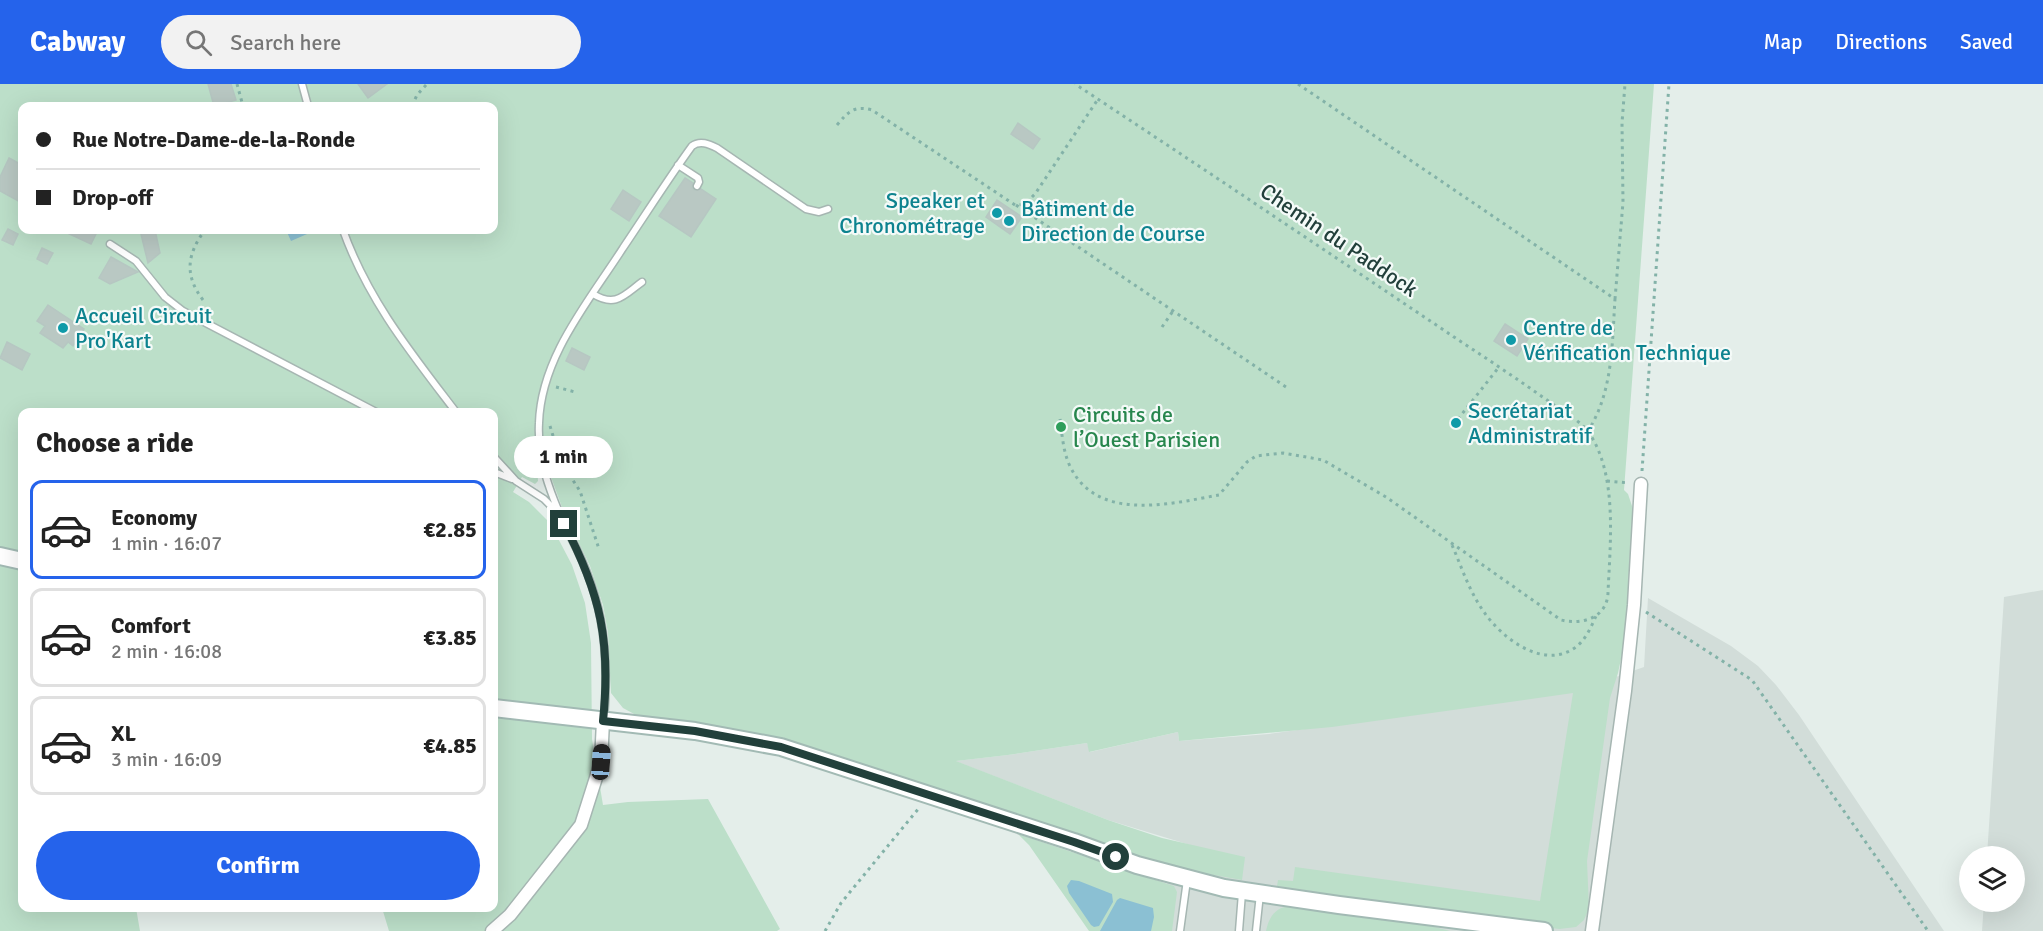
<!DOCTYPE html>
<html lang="en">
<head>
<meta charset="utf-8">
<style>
  body { margin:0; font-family:Signika,sans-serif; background:#f2f2f2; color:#222; height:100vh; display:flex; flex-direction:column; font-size:22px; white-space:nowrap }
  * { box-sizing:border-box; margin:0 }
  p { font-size:20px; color:#767676 }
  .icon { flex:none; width:33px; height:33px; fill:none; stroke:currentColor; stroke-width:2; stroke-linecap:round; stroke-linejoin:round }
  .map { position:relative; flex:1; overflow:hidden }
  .panel { position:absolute; left:18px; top:324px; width:480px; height:504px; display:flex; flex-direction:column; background:#fff; border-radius:12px; box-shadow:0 6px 24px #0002 }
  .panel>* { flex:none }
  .hud { position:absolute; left:18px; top:18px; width:480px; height:132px; border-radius:12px; box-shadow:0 6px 24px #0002; display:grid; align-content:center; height:132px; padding:0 18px; background:#fff }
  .fabs { position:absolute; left:1959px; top:762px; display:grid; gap:12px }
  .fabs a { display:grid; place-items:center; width:66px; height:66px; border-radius:50%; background:#fff; box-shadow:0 6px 24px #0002; font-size:30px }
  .end { position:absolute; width:27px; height:27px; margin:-14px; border:8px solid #22403b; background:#fff; box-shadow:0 0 0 3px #fff }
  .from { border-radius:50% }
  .bubble { position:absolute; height:42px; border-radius:21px; background:#fff; box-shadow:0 6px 24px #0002; font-size:20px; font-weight:800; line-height:42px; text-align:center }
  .car { position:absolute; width:18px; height:36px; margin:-18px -9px; border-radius:8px; box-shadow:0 0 4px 2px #0007; background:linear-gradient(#222 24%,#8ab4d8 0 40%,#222 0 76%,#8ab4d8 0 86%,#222 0) }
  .hud b { display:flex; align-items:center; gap:21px; height:57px; font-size:22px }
  .hud b+b { border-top:2px solid #e0e0e0 }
  .hud i { width:15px; height:15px; background:#222 }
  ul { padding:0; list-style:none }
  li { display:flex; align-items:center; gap:18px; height:99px; margin:0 12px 9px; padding:0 6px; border:3px solid #e0e0e0; border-radius:12px }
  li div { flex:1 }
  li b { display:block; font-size:22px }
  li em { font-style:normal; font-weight:800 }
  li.on { border-color:#2563eb }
  li>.icon { width:54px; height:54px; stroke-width:1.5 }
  h2 { padding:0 18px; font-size:27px; line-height:72px }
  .cta { display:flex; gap:12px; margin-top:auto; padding:12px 18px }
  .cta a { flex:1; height:69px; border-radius:36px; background:#2563eb; color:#fff; font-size:24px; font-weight:800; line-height:69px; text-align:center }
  header { display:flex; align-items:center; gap:36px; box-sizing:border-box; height:84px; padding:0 30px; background:#2563eb; color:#fff }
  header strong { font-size:28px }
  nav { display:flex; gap:33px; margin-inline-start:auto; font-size:21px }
  .search { width:420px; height:54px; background:#f2f2f2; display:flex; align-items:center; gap:15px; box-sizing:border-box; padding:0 21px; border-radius:33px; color:#767676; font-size:22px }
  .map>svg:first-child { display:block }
  .built { fill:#d2ddd9 }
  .green { fill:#bcdfc9; fill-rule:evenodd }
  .water { fill:#8bc0d3 }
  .building { fill:#b9c8c3; stroke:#b6c7c2; stroke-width:1.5 }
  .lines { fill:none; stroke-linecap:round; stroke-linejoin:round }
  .service-casing { stroke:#a6b6b2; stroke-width:9 }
  .minor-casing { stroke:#a6b6b2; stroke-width:15 }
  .secondary-casing { stroke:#a2bab4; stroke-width:20 }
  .path { stroke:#83b2a8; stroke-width:3; stroke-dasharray:3 4.5; stroke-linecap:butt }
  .service { stroke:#fff; stroke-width:6 }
  .minor { stroke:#fff; stroke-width:12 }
  .secondary { stroke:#fff; stroke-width:16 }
  .route { stroke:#22403b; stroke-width:8 }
  .culture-dot { fill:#0f9aa8; stroke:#f4faf8; stroke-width:2 }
  .leisure-dot { fill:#2e9e5b; stroke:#f4faf8; stroke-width:2 }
  .labels { text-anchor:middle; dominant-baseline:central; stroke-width:4.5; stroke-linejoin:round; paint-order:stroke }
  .culture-label { font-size:22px; fill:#0d838f; stroke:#f4faf8; text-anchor:start }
  .street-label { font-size:22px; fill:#22403b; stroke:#f4faf8 }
  .leisure-label { font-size:22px; fill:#27864d; stroke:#f4faf8; text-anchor:start }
</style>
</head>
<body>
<header>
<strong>Cabway</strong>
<div class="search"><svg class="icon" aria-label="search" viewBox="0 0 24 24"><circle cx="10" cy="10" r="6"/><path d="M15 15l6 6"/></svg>Search here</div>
<nav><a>Map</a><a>Directions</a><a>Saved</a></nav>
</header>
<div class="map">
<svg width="2043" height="847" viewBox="0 0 2043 847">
  <rect width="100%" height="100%" fill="#e4eeea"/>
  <path class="built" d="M 2043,506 L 2043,847 L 1982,847 L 1984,818 L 2014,818 L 2014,772 L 1987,772 L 2004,513 Z
    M 1648,514 L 1731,562 L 1758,582 L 1776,601 L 1799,631 L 1944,847 L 1089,847 L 1167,805 L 1168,783 L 1200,764 L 1108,736 L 955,677 L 1008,671 L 1087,659 L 1090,668 L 1178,648 L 1179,657 L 1269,650 L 1573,608 L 1644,583 Z"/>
  <path class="green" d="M 0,0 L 1654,0 L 1624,406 L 1628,410 L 1633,425 L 1632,464 L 1625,556 L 1618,589 L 1610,614 L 1587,777 L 1589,824 L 1584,836 L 1576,843 L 1559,845 L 1277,802 L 1278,796 L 1293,797 L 1295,783 L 1540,817 L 1573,609 L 1332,643 L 1179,657 L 1178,648 L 1089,668 L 1087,659 L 1008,671 L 956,677 L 1108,736 L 1162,754 L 1245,773 L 1242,796 L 1168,783 L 935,704 L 823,670 L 636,631 L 623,624 L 611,609 L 608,549 L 603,521 L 590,482 L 563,426 L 551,393 L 542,358 L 536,359 L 538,397 L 535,400 L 522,393 L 513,408 L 529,418 L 550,439 L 572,481 L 585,519 L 591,559 L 592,655 L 603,721 L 628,718 L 708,715 L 780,845 L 777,847 L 389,847 L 382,824 L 494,824 L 494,328 L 22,328 L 22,824 L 136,824 L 140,847 L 0,847 ZM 22,22 L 494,22 L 494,146 L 22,146 Z
    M 1018,750 L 1174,802 L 1177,808 L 1172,847 L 1089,847 L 1029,761 Z
    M 1291,822 L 1420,839 L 1450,847 L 1266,847 C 1269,832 1276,823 1291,822 Z"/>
  <path class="water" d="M 286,146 L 313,146 L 314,147 L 291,157 Z
    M 1071,796 L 1079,797 L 1112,810 L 1113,818 L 1099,842 L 1094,843 L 1091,841 L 1069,809 L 1067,802 Z
    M 1120,814 L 1153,824 L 1154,833 L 1151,847 L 1100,847 L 1117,816 Z"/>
  <path class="building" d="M 208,0 L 231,0 L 236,16 L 214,22 Z
    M 358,0 L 387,0 L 368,14 Z
    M 1018,39 L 1040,55 L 1033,65 L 1011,50 Z
    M 9,74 L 22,81 L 22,119 L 0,107 L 0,93 Z
    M 685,94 L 693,99 L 692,103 L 694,106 L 701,105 L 716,115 L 691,153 L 659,132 Z
    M 623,106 L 641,118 L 629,137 L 611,125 Z
    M 997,116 L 1022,133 L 1010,150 L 986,133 Z
    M 8,145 L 18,150 L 13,161 L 2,156 Z
    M 61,146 L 98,146 L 91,160 Z
    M 140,146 L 155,146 L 160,169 L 148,179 Z
    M 42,164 L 53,169 L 47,180 L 37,175 Z
    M 111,173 L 138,188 L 110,200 L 99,194 Z
    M 48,221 L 84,245 L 73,262 L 68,258 L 63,264 L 40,249 L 45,242 L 37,237 Z
    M 1505,240 L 1528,255 L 1517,272 L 1494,257 Z
    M 7,258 L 30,270 L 22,286 L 0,274 Z
    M 572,264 L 590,273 L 584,286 L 566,277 Z"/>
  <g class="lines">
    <g class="service-casing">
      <path id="service" d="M 302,0 L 308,22
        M 678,81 L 698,94 L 699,98 L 697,102
        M 343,146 C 368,216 411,269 456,328
        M 110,160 L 136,177 L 165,213 L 183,227 L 376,328
        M 593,210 C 616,224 624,211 642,198
        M 494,373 L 516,397 L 544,415 L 556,427
        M 494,388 L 512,395
        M 563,439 C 602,507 610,559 604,636
        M 564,440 C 550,408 537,375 539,339 C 541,273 589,217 623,164 C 646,130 668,95 692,62 C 700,56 709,60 717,64 L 806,125 L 819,128 L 828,125
        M 1180,847 L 1187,796
        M 1239,847 L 1242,809
        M 1256,847 L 1260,810"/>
    </g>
    <g class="minor-casing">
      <path id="minor" d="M 492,847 L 510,831 L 581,741 L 601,678 L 603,637
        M 1592,847 L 1625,607 L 1634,521 L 1641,400"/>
    </g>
    <g class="secondary-casing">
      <path id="secondary" d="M 0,472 L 22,477
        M 494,624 L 695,647 L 781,663 L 1074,758 L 1137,781 L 1224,804 L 1339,821 L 1544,847"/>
    </g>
    <path class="path" d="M 237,0 L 243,22
      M 1298,0 L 1615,215 C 1612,260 1613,308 1588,347
      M 412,22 L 417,11 L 427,0
      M 837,41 C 848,28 854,21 872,26 L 1015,121 C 1024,122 1029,116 1035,110 L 1098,15
      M 1016,121 L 1286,303
      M 1032,149 L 1040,138
      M 1615,215 L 1623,118 L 1622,39 L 1625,0
      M 203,216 C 184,191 187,170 205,146
      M 1162,243 L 1173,227
      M 556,303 L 575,308
      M 1060,335 C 1062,350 1063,366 1069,380 C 1095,439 1169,420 1219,411 L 1247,378 L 1256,372 L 1283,369 L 1323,376 L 1386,413 L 1561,536 C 1582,541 1607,534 1608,509 C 1610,460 1618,391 1589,349 C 1581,337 1565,329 1554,321 C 1523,299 1492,278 1460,257 C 1332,171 1204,85 1075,0
      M 1458,335 L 1499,283
      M 550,342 L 561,378 L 580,407 L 599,465
      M 1642,387 L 1669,0
      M 1607,397 L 1629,399
      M 1452,461 C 1462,484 1469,507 1484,528 C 1501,553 1541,585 1573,565 C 1585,558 1591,543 1596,532
      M 1646,528 L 1752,596 L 1928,847
      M 825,847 L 841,819 L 919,724"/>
    <use href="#service" class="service"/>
    <use href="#minor" class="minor"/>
    <use href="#secondary" class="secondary"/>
  </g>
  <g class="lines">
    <path class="route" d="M 564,440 C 601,510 611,559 603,637 L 695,647 L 781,663 L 1074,758 L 1116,773"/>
  </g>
  <g class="culture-dot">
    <circle cx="997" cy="129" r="6"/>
    <circle cx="1009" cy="137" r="6"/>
    <circle cx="63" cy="244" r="6"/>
    <circle cx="1511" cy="256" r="6"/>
    <circle cx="1456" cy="339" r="6"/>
  </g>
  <circle class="leisure-dot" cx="1061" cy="343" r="6"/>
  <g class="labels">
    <g class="culture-label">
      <text x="985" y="116" text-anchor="end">Speaker et<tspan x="985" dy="25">Chronométrage</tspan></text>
      <text x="1021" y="124">Bâtiment de<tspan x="1021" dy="25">Direction de Course</tspan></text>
      <text x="75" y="231">Accueil Circuit<tspan x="75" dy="25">Pro'Kart</tspan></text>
      <text x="1523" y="243">Centre de<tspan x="1523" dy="25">Vérification Technique</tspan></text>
      <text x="1468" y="326">Secrétariat<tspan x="1468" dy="25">Administratif</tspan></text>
    </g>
    <g class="street-label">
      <text transform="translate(1339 156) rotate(34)">Chemin du Paddock</text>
    </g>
    <g class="leisure-label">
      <text x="1073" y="330">Circuits de<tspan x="1073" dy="25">l’Ouest Parisien</tspan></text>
    </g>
  </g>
</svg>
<div class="fabs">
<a><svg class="icon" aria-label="layers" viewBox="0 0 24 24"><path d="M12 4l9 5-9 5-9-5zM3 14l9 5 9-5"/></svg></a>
</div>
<i class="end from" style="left:1116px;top:773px"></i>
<i class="end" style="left:564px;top:440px"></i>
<div class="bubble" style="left:514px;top:352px;width:99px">1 min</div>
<i class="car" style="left:601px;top:678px;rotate:4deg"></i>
<div class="hud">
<b><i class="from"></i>Rue Notre-Dame-de-la-Ronde</b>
<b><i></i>Drop-off</b>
</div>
<section class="panel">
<h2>Choose a ride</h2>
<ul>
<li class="on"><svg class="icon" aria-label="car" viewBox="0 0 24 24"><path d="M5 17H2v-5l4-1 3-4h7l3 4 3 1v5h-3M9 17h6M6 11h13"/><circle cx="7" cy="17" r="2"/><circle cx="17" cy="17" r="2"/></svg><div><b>Economy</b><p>1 min · 16:07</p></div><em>€2.85</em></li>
<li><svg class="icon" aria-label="car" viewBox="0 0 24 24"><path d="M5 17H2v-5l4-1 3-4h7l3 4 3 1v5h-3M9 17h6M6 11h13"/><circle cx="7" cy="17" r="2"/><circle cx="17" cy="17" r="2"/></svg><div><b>Comfort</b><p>2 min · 16:08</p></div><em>€3.85</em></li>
<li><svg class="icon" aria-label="car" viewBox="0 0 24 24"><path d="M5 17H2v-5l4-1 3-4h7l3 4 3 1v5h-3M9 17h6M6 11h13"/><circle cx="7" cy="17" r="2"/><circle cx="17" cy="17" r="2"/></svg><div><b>XL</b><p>3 min · 16:09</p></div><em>€4.85</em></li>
</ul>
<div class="cta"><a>Confirm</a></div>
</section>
</div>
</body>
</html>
